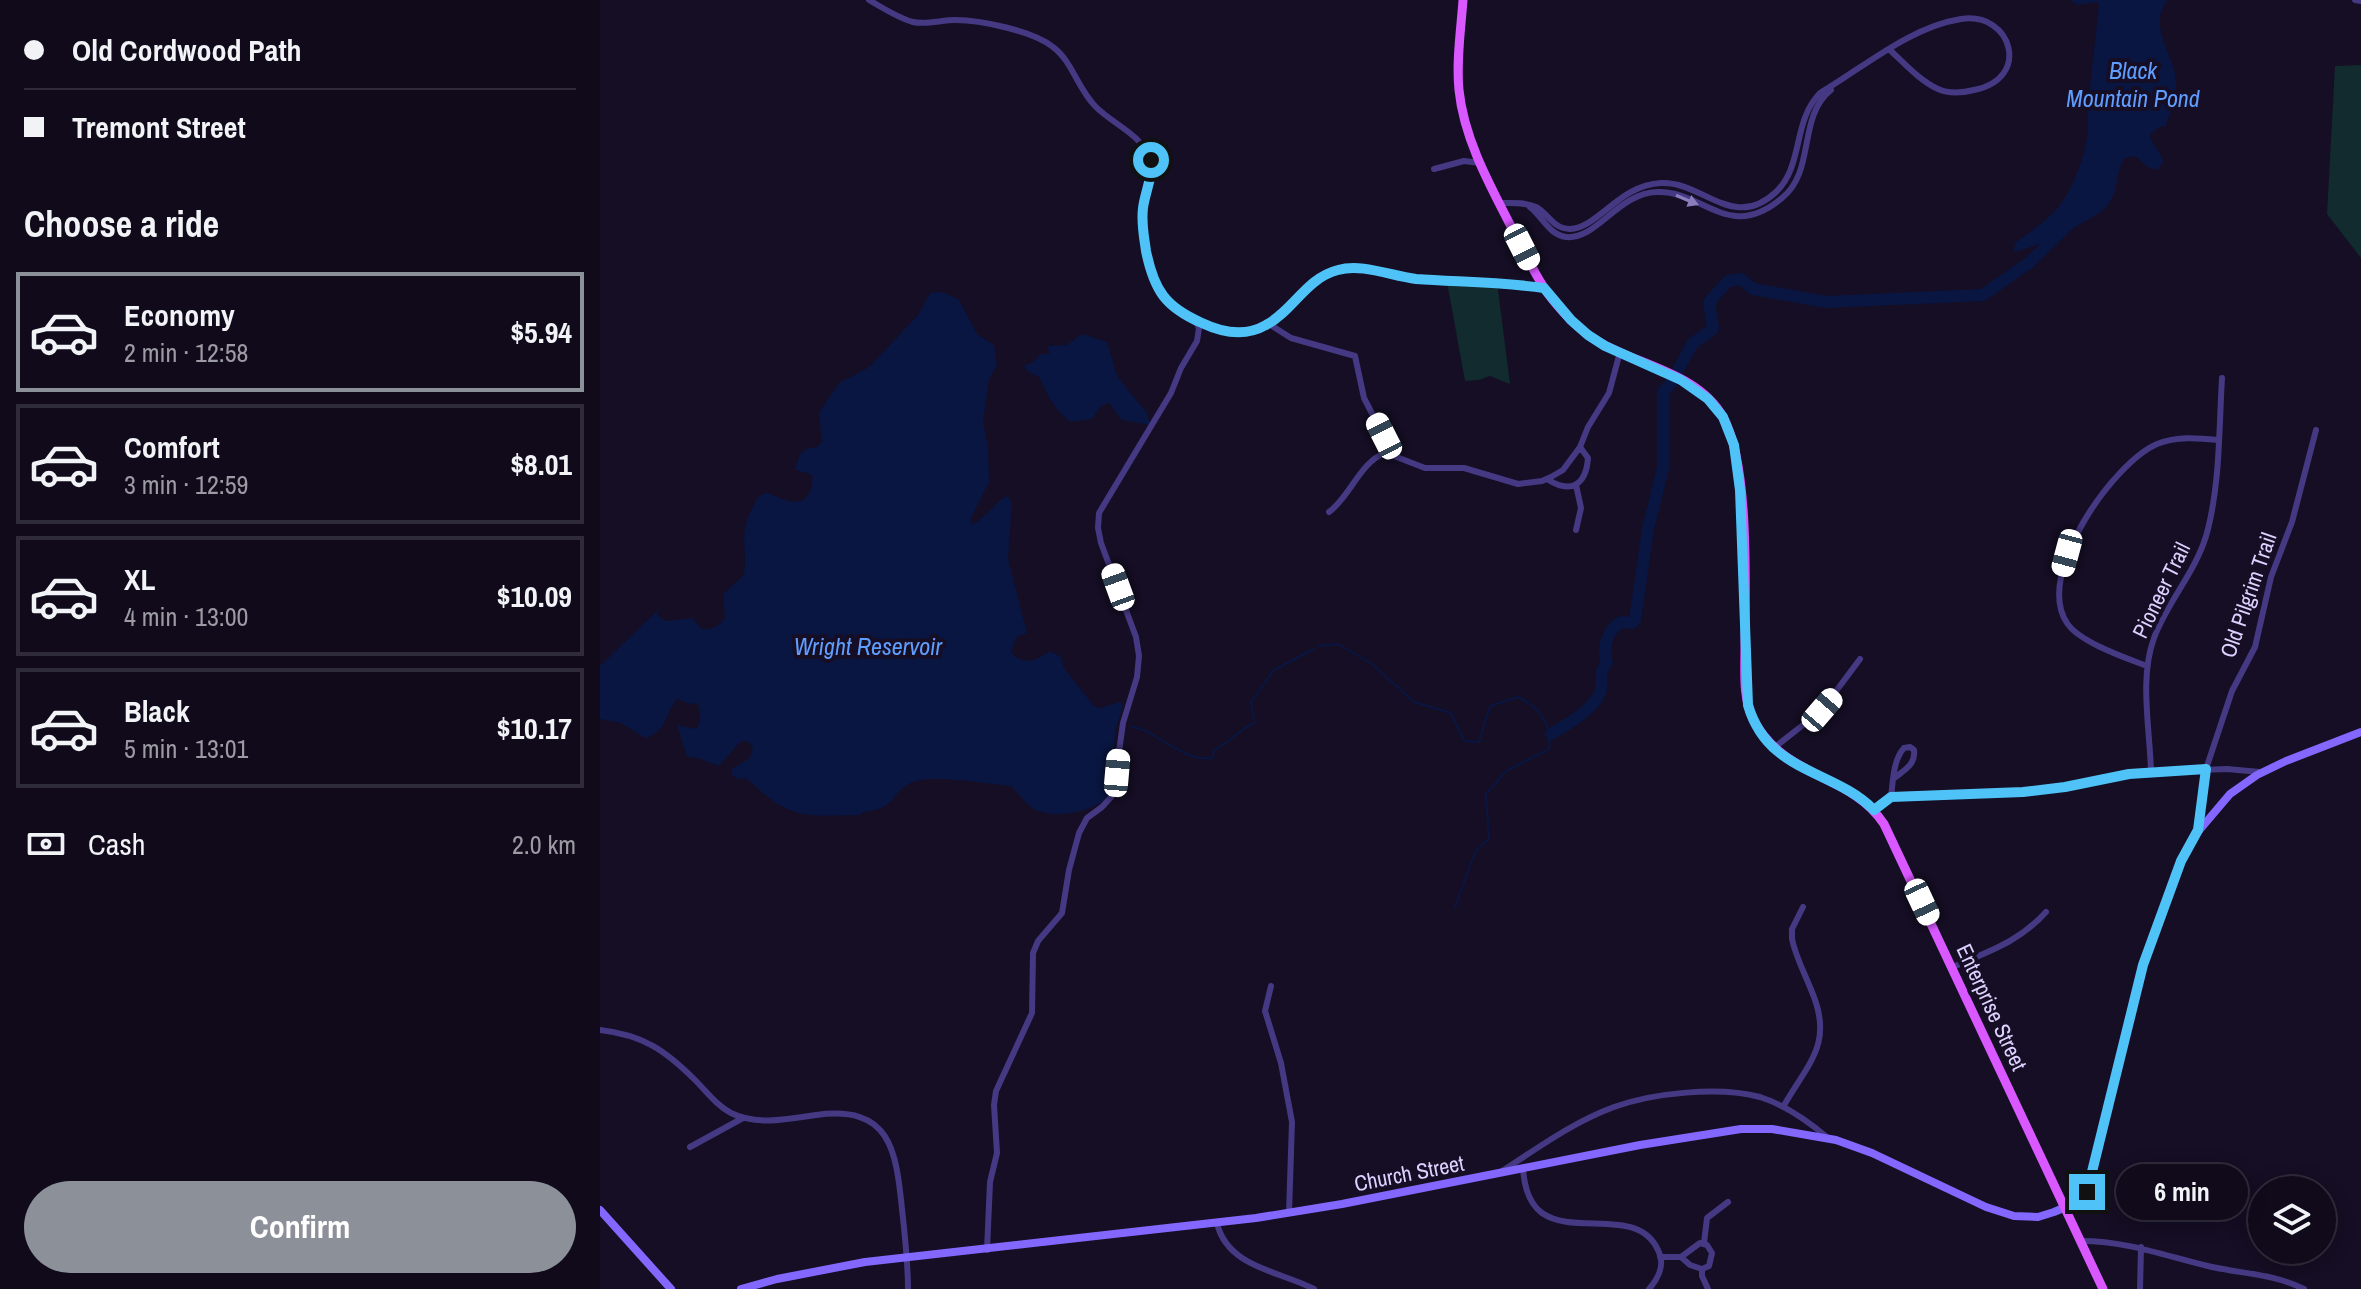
<!DOCTYPE html>
<html lang="en">
<head>
<meta charset="utf-8">
<style>
  body { margin:0; font-family:"Archivo Narrow",sans-serif; background:#191324; color:#f1f3f6; height:100vh; display:flex; flex-direction:column; font-size:30px; white-space:nowrap }
  * { box-sizing:border-box; margin:0 }
  p { font-size:26px; color:#9c9aa3 }
  .icon { flex:none; width:44px; height:44px; fill:none; stroke:currentColor; stroke-width:2; stroke-linecap:round; stroke-linejoin:round }
  .map { position:relative; flex:1; overflow:hidden }
  .side { display:flex; flex-direction:column; background:#100a1b; width:600px }
  .side>* { flex:none }
  .banner { display:grid; align-content:center; height:176px; padding:0 24px; background:#100a1b }
  .buttons { position:absolute; left:1648px; top:1176px; display:grid; gap:16px }
  .buttons a { display:grid; place-items:center; width:88px; height:88px; border-radius:50%; background:#100a1b; box-shadow:0 4px 20px #0003,0 0 0 2px #302b3a; font-size:40px }
  .end { position:absolute; width:36px; height:36px; margin:-18px; border:10px solid #4fc3f7; background:#111; box-shadow:0 0 0 4px #111 }
  .from { border-radius:50% }
  .bubble { position:absolute; height:56px; border-radius:28px; background:#100a1b; box-shadow:0 4px 20px #0003,0 0 0 2px #302b3a; font-size:26px; font-weight:700; line-height:56px; text-align:center }
  .car { position:absolute; width:24px; height:48px; margin:-24px -12px; border-radius:10px; box-shadow:0 0 6px 2px #0007; background:linear-gradient(#fff 24%,#345 0 40%,#fff 0 76%,#345 0 86%,#fff 0) }
  .banner b { display:flex; align-items:center; gap:28px; height:76px; font-size:30px }
  .banner b+b { border-top:2px solid #302b3a }
  .banner i { width:20px; height:20px; background:#f1f3f6 }
  ul { padding:0; list-style:none }
  li { display:flex; align-items:center; gap:24px; height:120px; margin:0 16px 12px; padding:0 8px; border:4px solid #302b3a; border-radius:0px }
  li div { flex:1 }
  li b { display:block; font-size:30px }
  li em { font-style:normal; font-weight:700 }
  li.active { border-color:#8c9099 }
  li>.icon { width:72px; height:72px; stroke-width:1.5 }
  h2 { padding:0 24px; font-size:36px; line-height:96px }
  .pay { display:flex; align-items:center; gap:20px; height:88px; padding:0 24px; font-size:30px }
  .pay p { margin-inline-start:auto }
  .primary-button { display:flex; gap:16px; margin-top:auto; padding:16px 24px }
  .primary-button a { flex:1; height:92px; border-radius:48px; background:#8c9099; color:#fff; font-size:32px; font-weight:700; line-height:92px; text-align:center }
  main { display:flex; flex:1; min-height:0 }
  .map>svg:first-child { display:block }
  .green { fill:#112b2e }
  .water { fill:#091641 }
  .lines { fill:none; stroke-linecap:round; stroke-linejoin:round }
  .stream { stroke:#091641; stroke-width:2 }
  .river { stroke:#091641; stroke-width:12 }
  .minor { stroke:#463983; stroke-width:6 }
  .secondary { stroke:#8268ff; stroke-width:8 }
  .primary { stroke:#d958ff; stroke-width:9 }
  .oneway { fill:#8a7dbb }
  .route { stroke:#4fc3f7; stroke-width:10 }
  .labels { text-anchor:middle; dominant-baseline:central; stroke-width:8; stroke-linejoin:round; paint-order:stroke }
  .street-label { font-size:22px; fill:#ddd1ff; stroke:#150e24 }
  .water-label { font-size:24px; font-style:italic; fill:#5f9dff; stroke:#150e24 }
</style>
</head>
<body>
<main>
<section class="side">
<div class="banner">
<b><i class="from"></i>Old Cordwood Path</b>
<b><i></i>Tremont Street</b>
</div>
<h2>Choose a ride</h2>
<ul>
<li class="active"><svg class="icon" aria-label="car" viewBox="0 0 24 24"><path d="M5 17H2v-5l4-1 3-4h7l3 4 3 1v5h-3M9 17h6M6 11h13"/><circle cx="7" cy="17" r="2"/><circle cx="17" cy="17" r="2"/></svg><div><b>Economy</b><p>2 min · 12:58</p></div><em>$5.94</em></li>
<li><svg class="icon" aria-label="car" viewBox="0 0 24 24"><path d="M5 17H2v-5l4-1 3-4h7l3 4 3 1v5h-3M9 17h6M6 11h13"/><circle cx="7" cy="17" r="2"/><circle cx="17" cy="17" r="2"/></svg><div><b>Comfort</b><p>3 min · 12:59</p></div><em>$8.01</em></li>
<li><svg class="icon" aria-label="car" viewBox="0 0 24 24"><path d="M5 17H2v-5l4-1 3-4h7l3 4 3 1v5h-3M9 17h6M6 11h13"/><circle cx="7" cy="17" r="2"/><circle cx="17" cy="17" r="2"/></svg><div><b>XL</b><p>4 min · 13:00</p></div><em>$10.09</em></li>
<li><svg class="icon" aria-label="car" viewBox="0 0 24 24"><path d="M5 17H2v-5l4-1 3-4h7l3 4 3 1v5h-3M9 17h6M6 11h13"/><circle cx="7" cy="17" r="2"/><circle cx="17" cy="17" r="2"/></svg><div><b>Black</b><p>5 min · 13:01</p></div><em>$10.17</em></li>
</ul>
<div class="pay"><svg class="icon" aria-label="cash" viewBox="0 0 24 24"><path d="M3 7h18v10H3z"/><circle cx="12" cy="12" r="2"/></svg>Cash<p>2.0 km</p></div>
<div class="primary-button"><a>Confirm</a></div>
</section>
<div class="map">
<svg width="1761" height="1289" viewBox="0 0 1761 1289">
  <rect width="100%" height="100%" fill="#150e24"/>
  <path class="green" d="M 1761,65 L 1761,258 L 1727,214 L 1735,66 Z
    M 847,282 L 897,282 L 910,384 L 890,376 L 879,380 L 865,381 Z"/>
  <path class="water" d="M 1470,0 L 1568,0 C 1546,27 1575,52 1576,83 C 1577,97 1570,113 1566,126 L 1559,127 L 1550,135 C 1552,146 1562,151 1563,163 L 1556,170 L 1549,168 L 1535,156 L 1525,158 C 1514,172 1520,195 1504,209 C 1494,219 1426,253 1414,251 L 1415,243 C 1430,231 1451,219 1462,202 C 1477,181 1492,138 1487,113 L 1499,5 L 1497,2 L 1478,5 Z
    M 343,292 L 359,300 L 377,334 L 394,345 L 397,366 L 389,379 L 383,422 L 388,448 L 389,482 L 371,518 L 371,525 C 386,518 393,504 407,496 L 412,502 L 408,559 L 427,633 L 416,637 L 411,652 C 422,666 437,661 450,651 L 461,657 L 464,668 L 494,706 L 500,708 L 520,702 L 523,705 L 515,732 L 513,777 L 507,798 C 490,813 454,819 434,809 C 425,804 419,793 411,786 C 387,784 338,775 316,781 C 291,788 300,809 263,812 L 260,815 C 201,816 191,820 146,778 L 137,779 L 131,775 L 132,769 L 150,758 L 153,747 L 147,741 L 140,742 L 119,766 L 98,758 L 87,757 L 77,725 L 96,729 C 102,721 100,715 99,706 L 96,703 L 90,704 L 77,699 C 65,714 67,732 45,738 L 21,723 L 0,719 L 0,666 L 60,608 L 57,615 L 66,621 L 92,618 L 102,629 C 113,630 119,626 125,618 L 123,594 L 144,575 C 148,545 137,536 154,505 C 158,497 159,494 168,493 C 190,503 210,511 213,477 L 208,473 L 195,470 L 200,454 L 206,449 L 217,447 L 222,442 L 219,412 L 239,383 L 269,367 L 318,315 L 330,293 Z
    M 482,334 L 507,342 L 517,376 L 546,412 L 551,425 L 522,420 L 509,403 L 502,405 L 492,419 L 471,422 C 457,412 446,395 440,378 L 427,371 L 424,366 L 433,362 L 441,354 L 450,354 L 447,346 L 467,345 Z"/>
  <g class="lines">
    <path class="stream" d="M 718,646 L 738,644 L 772,664 L 814,702 L 851,713 L 864,741 L 879,742 L 890,706 L 918,697 C 940,708 952,723 949,749 L 906,771 L 886,794 L 889,839 L 876,850 L 855,907
      M 530,726 C 558,731 584,763 612,758 L 614,750 C 629,743 639,730 654,723 L 651,702 L 674,670 L 714,649"/>
    <path class="river" d="M 1079,368 L 1093,343 L 1113,329 L 1109,302 L 1128,281 L 1141,279 L 1153,289 L 1226,302 L 1383,295 L 1430,262 L 1469,224
      M 951,734 C 966,725 993,710 1000,693 C 1004,681 997,676 1007,662 C 1002,648 1007,630 1021,622 L 1032,623 L 1035,620 L 1048,529 L 1063,468 L 1063,392 L 1074,380"/>
    <path class="minor" d="M 269,0 C 283,8 298,18 313,22 C 325,25 342,20 355,20 C 381,20 433,31 453,47 C 472,61 478,89 495,106 C 512,124 542,134 550,160 C 555,175 545,192 543,207 C 541,221 543,235 546,249 C 555,297 577,323 628,332 C 677,340 690,290 728,273 C 756,261 789,276 817,279 C 860,282 902,282 944,288
      M 1755,0 L 1761,1
      M 834,169 L 864,161 L 881,163
      M 899,203 C 911,203 925,202 936,207 C 949,214 953,229 970,229 C 998,228 1019,185 1061,183 C 1103,181 1133,232 1176,192 C 1204,165 1192,122 1220,93 C 1264,67 1310,27 1361,19 C 1412,11 1432,79 1374,90 C 1362,93 1349,94 1338,89 C 1320,81 1304,63 1290,50
      M 930,207 C 942,216 949,235 966,237 C 997,240 1018,193 1057,192 C 1103,190 1129,243 1182,198 C 1216,171 1197,117 1231,90
      M 669,324 L 691,338 L 755,356 L 764,398 L 794,456 L 785,453 C 760,462 750,497 729,512
      M 794,456 L 825,468 L 864,468 L 918,484 L 942,481 L 951,477 L 963,470 L 980,447 L 988,427 L 1009,393 L 1020,352
      M 947,479 C 970,494 986,486 988,458 L 980,447
      M 976,485 L 981,508 L 976,530
      M 1547,666 C 1526,658 1479,642 1467,623 C 1434,575 1513,463 1557,444 C 1577,436 1598,438 1618,440
      M 1175,747 L 1222,710 L 1260,659
      M 1551,772 C 1550,729 1539,679 1554,638 C 1568,600 1598,570 1608,529 C 1620,481 1619,428 1622,378
      M 1291,797 C 1293,782 1293,760 1304,748 L 1310,747 L 1314,750 C 1316,765 1304,770 1293,779
      M 1274,810 L 1291,797 L 1423,792 L 1551,772 L 1627,769 L 1660,772
      M 1598,830 L 1606,769 L 1632,691 L 1655,647 L 1671,577 L 1692,522 L 1716,430
      M 1353,967 C 1389,951 1419,942 1446,912
      M 671,986 L 665,1011 L 681,1063 L 692,1122 L 689,1213
      M 0,1030 C 43,1035 65,1050 95,1080 C 107,1092 116,1105 131,1113 C 157,1126 189,1119 216,1115 C 290,1105 296,1149 302,1209 C 305,1236 308,1262 308,1289
      M 1183,1107 C 1208,1063 1234,1044 1212,992 C 1205,974 1196,958 1192,939 L 1192,929 L 1203,907
      M 90,1147 L 143,1118
      M 923,1168 C 924,1184 928,1203 942,1213 C 976,1237 1043,1204 1060,1255 C 1064,1267 1057,1280 1049,1289
      M 902,1171 C 938,1148 973,1122 1014,1107 C 1053,1093 1119,1086 1160,1097 C 1185,1105 1208,1121 1228,1138
      M 617,1223 C 627,1267 679,1271 714,1289
      M 1482,1241 C 1528,1241 1568,1257 1612,1267 C 1644,1274 1674,1274 1704,1289
      M 1104,1243 L 1107,1218 L 1128,1202
      M 387,1250 L 390,1182 L 397,1153 L 394,1105 L 396,1091 L 432,1013 L 433,953 L 438,941 L 462,913 L 469,870 L 479,833 L 487,818 L 502,807 L 513,795 L 523,723 L 537,677 L 539,656 L 536,637 L 501,543 L 498,528 L 499,513 L 571,393 L 581,368 L 597,341 L 599,328 L 595,320
      M 1060,1257 L 1081,1257 L 1090,1265 L 1102,1269 L 1109,1266 L 1112,1253 L 1107,1245 L 1100,1243 L 1081,1257
      M 1102,1269 L 1102,1276 L 1108,1289
      M 1540,1289 L 1541,1247"/>
    <path class="secondary" d="M 0,1210 L 71,1289
      M 141,1289 L 177,1279 L 265,1262 L 656,1218 L 742,1204 L 1040,1145 L 1141,1129 L 1172,1129 L 1236,1140 L 1272,1153 L 1386,1207 L 1414,1216 L 1438,1217 L 1454,1212 L 1475,1203 L 1489,1186 L 1543,965 L 1581,861 L 1596,834 L 1630,794 L 1657,775 L 1686,761 L 1761,732"/>
    <path class="primary" d="M 863,0 C 861,29 856,61 859,90 C 864,141 893,191 916,236 C 927,257 937,280 952,299 C 964,314 979,330 996,340 C 1035,365 1098,372 1123,417 C 1150,465 1145,587 1145,644 C 1145,669 1142,699 1154,721 C 1186,779 1251,774 1284,824 L 1503,1289"/>
  </g>
  <defs><path id="oneway-solid" d="M-6-.8H1V-3.2L6.5 0L1 3.2V.8H-6Z" transform="scale(2)"/></defs>
  <use class="oneway" href="#oneway-solid" transform="translate(1087 200) rotate(23)"/>
  <g class="lines">
    <path class="route" d="M 551,160 C 553,177 545,192 543,208 C 541,223 544,236 546,251 C 554,290 565,307 602,323 C 623,333 645,337 666,325 C 693,311 706,278 738,270 C 762,263 791,276 816,279 C 859,282 901,282 944,288 L 971,320 L 988,335 L 1005,346 L 1081,380 L 1108,399 L 1123,417 L 1134,445 L 1140,490 L 1148,705 C 1168,774 1234,769 1274,810 L 1291,797 L 1423,792 L 1465,787 L 1529,774 L 1606,769 L 1598,830 L 1581,861 L 1543,965 L 1487,1192"/>
  </g>
  <g class="labels">
    <g class="street-label">
      <text transform="translate(1561 590) rotate(-64)">Pioneer Trail</text>
      <text transform="translate(1648 595) rotate(-71)">Old Pilgrim Trail</text>
      <text transform="translate(1392 1007) rotate(65)">Enterprise Street</text>
      <text transform="translate(809 1173) rotate(-11)">Church Street</text>
    </g>
    <g class="water-label">
      <text x="1533" y="70">Black<tspan x="1533" dy="28">Mountain Pond</tspan></text>
      <text x="268" y="646">Wright Reservoir</text>
    </g>
  </g>
</svg>
<div class="buttons">
<a><svg class="icon" aria-label="layers" viewBox="0 0 24 24"><path d="M12 4l9 5-9 5-9-5zM3 14l9 5 9-5"/></svg></a>
</div>
<i class="end from" style="left:551px;top:160px"></i>
<i class="end" style="left:1487px;top:1192px"></i>
<div class="bubble" style="left:1516px;top:1164px;width:132px">6 min</div>
<i class="car" style="left:922px;top:247px;rotate:153deg"></i>
<i class="car" style="left:784px;top:436px;rotate:333deg"></i>
<i class="car" style="left:1467px;top:553px;rotate:195deg"></i>
<i class="car" style="left:518px;top:587px;rotate:340deg"></i>
<i class="car" style="left:1222px;top:710px;rotate:41deg"></i>
<i class="car" style="left:517px;top:773px;rotate:5deg"></i>
<i class="car" style="left:1322px;top:902px;rotate:155deg"></i>
</div>
</main>
</body>
</html>
